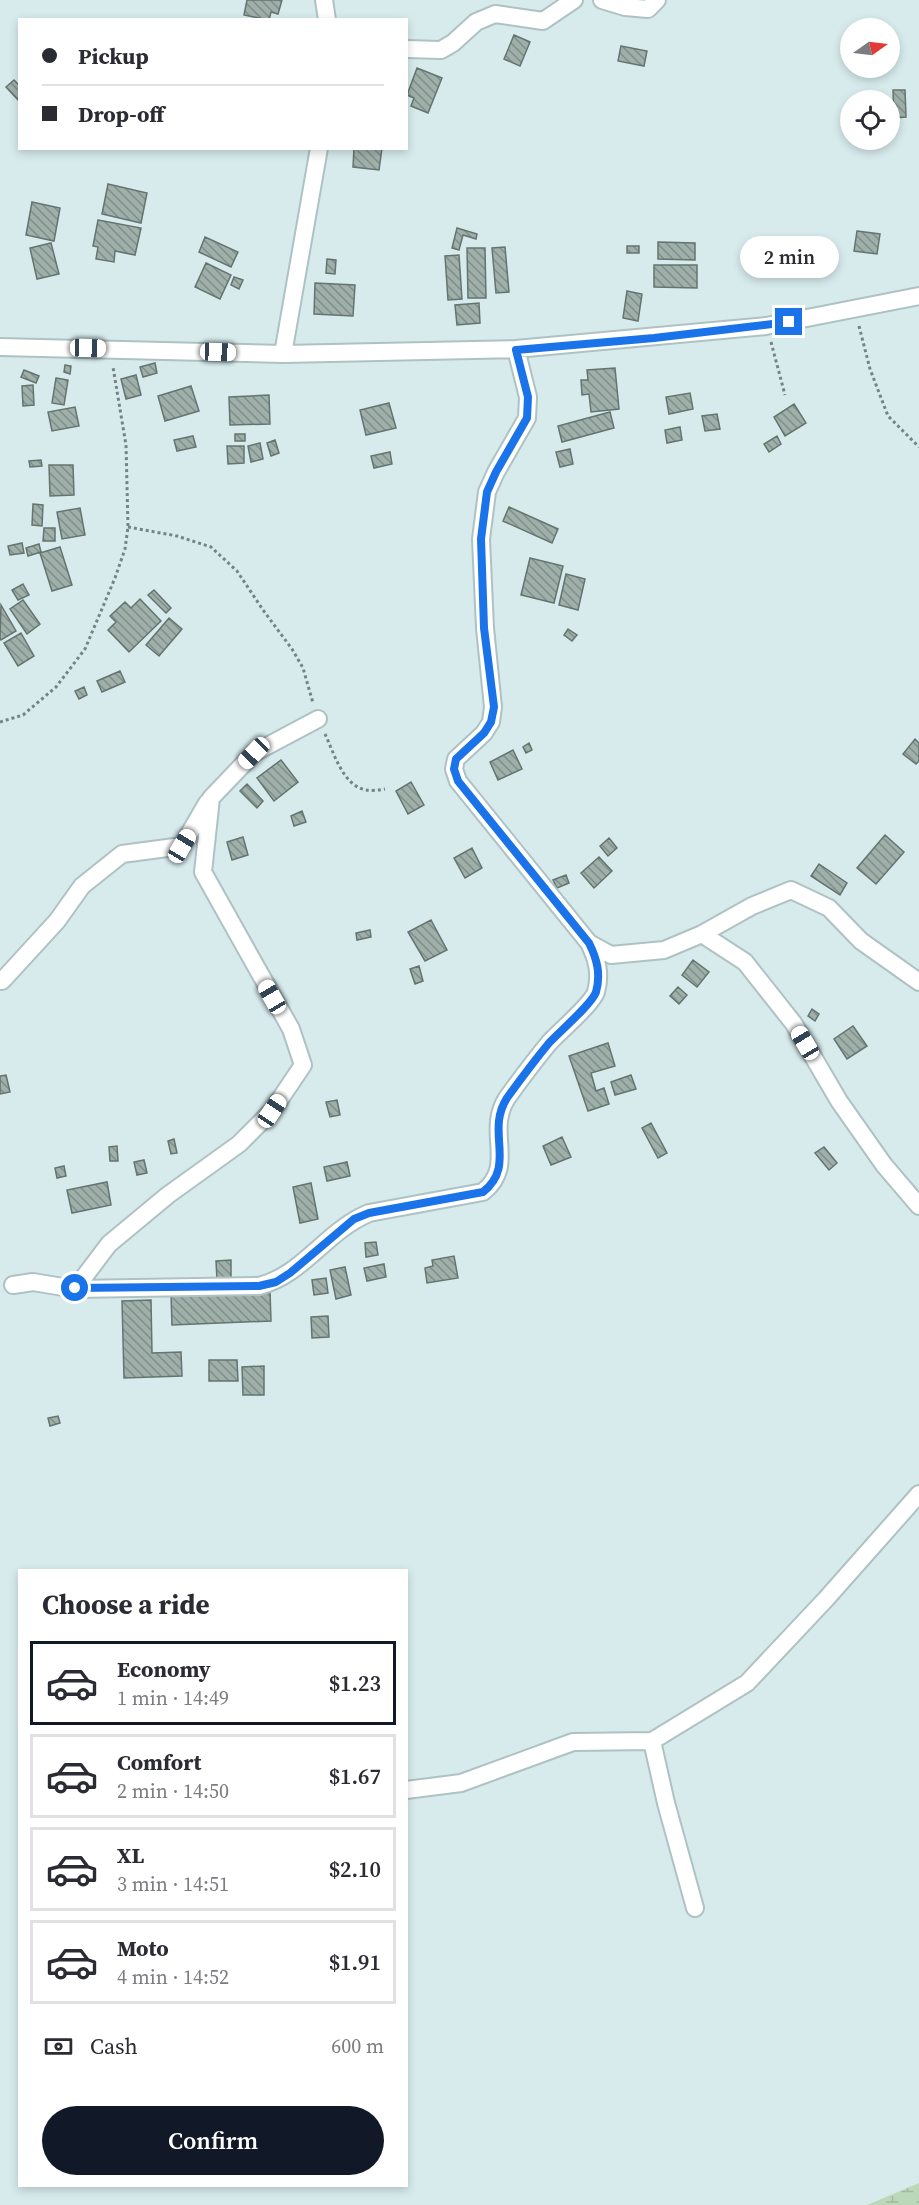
<!DOCTYPE html>
<html lang="en">
<head>
<meta charset="utf-8">
<style>
  body { margin:0; font-family:"Source Serif 4",serif; background:#f2f2f3; color:#2b2b33; height:100vh; display:flex; flex-direction:column; font-size:22px; white-space:nowrap }
  * { box-sizing:border-box; margin:0 }
  p { font-size:20px; color:#7c7c81 }
  .icon { flex:none; width:33px; height:33px; fill:none; stroke:currentColor; stroke-width:2; stroke-linecap:round; stroke-linejoin:round }
  .map { position:relative; flex:1; overflow:hidden }
  .drawer { position:absolute; left:18px; top:1569px; width:390px; height:618px; display:flex; flex-direction:column; background:#fff; border-radius:0px; box-shadow:0 3px 9px #0003 }
  .drawer>* { flex:none }
  .top-card { position:absolute; left:18px; top:18px; width:390px; height:132px; border-radius:0px; box-shadow:0 3px 9px #0003; display:grid; align-content:center; height:132px; padding:0 24px; background:#fff }
  .needle { width:39px; rotate:76deg }
  .buttons { position:absolute; left:840px; top:18px; display:grid; gap:12px }
  .buttons a { display:grid; place-items:center; width:60px; height:60px; border-radius:50%; background:#fff; box-shadow:0 3px 9px #0003; font-size:30px }
  .end { position:absolute; width:27px; height:27px; margin:-14px; border:8px solid #1a73e8; background:#fff; box-shadow:0 0 0 3px #fff }
  .from { border-radius:50% }
  .bubble { position:absolute; height:42px; border-radius:21px; background:#fff; box-shadow:0 3px 9px #0003; font-size:20px; font-weight:600; line-height:42px; text-align:center }
  .car { position:absolute; width:18px; height:36px; margin:-18px -9px; border-radius:8px; box-shadow:0 0 4px 2px #0007; background:linear-gradient(#fff 24%,#345 0 40%,#fff 0 76%,#345 0 86%,#fff 0) }
  .top-card b { display:flex; align-items:center; gap:21px; height:57px; font-size:22px }
  .top-card b+b { border-top:2px solid #e1e1e2 }
  .top-card i { width:15px; height:15px; background:#2b2b33 }
  ul { padding:0; list-style:none }
  li { display:flex; align-items:center; gap:18px; height:84px; margin:0 12px 9px; padding:0 12px; border:3px solid #e1e1e2; border-radius:0px }
  li div { flex:1 }
  li b { display:block; font-size:22px }
  li em { font-style:normal; font-weight:600 }
  li.on { border-color:#111827 }
  li>.icon { width:54px; height:54px; stroke-width:1.5 }
  h2 { padding:0 24px; font-size:27px; line-height:72px }
  .pay { display:flex; align-items:center; gap:15px; height:66px; padding:0 24px; font-size:22px }
  .pay p { margin-inline-start:auto }
  .button { display:flex; gap:12px; margin-top:auto; padding:12px 24px }
  .button a { flex:1; height:69px; border-radius:36px; background:#111827; color:#fff; font-size:24px; font-weight:600; line-height:69px; text-align:center }
  .map>svg:first-child { display:block }
  .wetland { fill:url(#wetland-marsh) }
  .building { fill:url(#building-back-hatch); stroke:#64746f; stroke-width:1.5 }
  .lines { fill:none; stroke-linecap:round; stroke-linejoin:round }
  .street-casing { stroke:#aec2c4; stroke-width:20 }
  .path { stroke:#758384; stroke-width:3; stroke-dasharray:3 3; stroke-linecap:butt }
  .street { stroke:#fff; stroke-width:16 }
  .route { stroke:#1a73e8; stroke-width:8 }
</style>
</head>
<body>
<div class="map">
<svg width="919" height="2205" viewBox="0 0 919 2205">
  <defs>
    <pattern id="wetland-marsh" width="20" height="14" patternUnits="userSpaceOnUse" patternTransform="scale(1.5)"><rect width="20" height="14" fill="#bbd9b9"/><path d="M1 5h8M5 5V1M11 12h8M15 12V8" fill="none" stroke="#a0ba9e"/></pattern>
    <pattern id="building-back-hatch" width="6" height="6" patternUnits="userSpaceOnUse" patternTransform="scale(1.5)"><rect width="6" height="6" fill="#9fb0ab"/><path d="M-1 5l2 2M0 0l6 6M5-1l2 2" fill="none" stroke="#808e8a"/></pattern>
  </defs>
  <rect width="100%" height="100%" fill="#d7ebed"/>
  <path class="wetland" d="M 919,2183 L 919,2205 L 867,2205 Z"/>
  <path class="building" d="M 247,0 L 282,0 L 278,14 L 271,12 L 269,20 L 244,15 Z
    M 514,35 L 530,42 L 520,66 L 504,59 Z
    M 621,46 L 647,51 L 644,66 L 618,61 Z
    M 417,68 L 442,78 L 428,113 L 411,106 L 414,98 L 407,95 Z
    M 14,80 L 20,86 L 20,102 L 6,87 Z
    M 893,90 L 905,90 L 906,117 L 894,118 Z
    M 354,148 L 382,148 L 379,170 L 353,167 Z
    M 108,184 L 147,193 L 141,223 L 102,214 Z
    M 32,202 L 60,208 L 54,241 L 26,235 Z
    M 98,220 L 141,228 L 135,255 L 115,251 L 114,262 L 96,259 L 98,247 L 93,246 Z
    M 457,228 L 477,234 L 476,239 L 463,235 L 459,250 L 452,248 Z
    M 857,231 L 880,234 L 877,254 L 854,251 Z
    M 205,237 L 238,252 L 231,267 L 199,252 Z
    M 658,242 L 695,243 L 695,260 L 658,259 Z
    M 51,243 L 59,274 L 37,279 L 30,248 Z
    M 627,246 L 639,246 L 639,253 L 627,253 Z
    M 505,247 L 509,292 L 496,293 L 492,248 Z
    M 467,248 L 485,248 L 486,298 L 468,298 Z
    M 459,255 L 462,299 L 448,300 L 445,256 Z
    M 327,259 L 336,260 L 335,274 L 326,273 Z
    M 206,263 L 231,275 L 220,299 L 195,287 Z
    M 654,265 L 697,265 L 697,288 L 654,287 Z
    M 234,277 L 243,280 L 239,289 L 231,285 Z
    M 315,283 L 355,285 L 353,316 L 314,314 Z
    M 627,291 L 642,294 L 638,321 L 623,318 Z
    M 479,303 L 480,323 L 457,325 L 455,305 Z
    M 155,363 L 157,373 L 143,377 L 140,367 Z
    M 65,365 L 71,366 L 70,374 L 64,372 Z
    M 615,368 L 619,409 L 591,412 L 589,394 L 582,395 L 581,380 L 588,380 L 587,370 Z
    M 24,370 L 39,376 L 36,383 L 21,377 Z
    M 136,375 L 141,395 L 126,399 L 121,379 Z
    M 56,378 L 68,380 L 64,405 L 52,403 Z
    M 33,385 L 34,405 L 23,406 L 22,386 Z
    M 191,386 L 199,411 L 165,421 L 158,396 Z
    M 690,393 L 693,409 L 669,414 L 666,397 Z
    M 269,395 L 270,424 L 230,425 L 229,397 Z
    M 389,403 L 396,428 L 366,435 L 360,410 Z
    M 794,404 L 806,423 L 785,436 L 774,417 Z
    M 75,407 L 79,426 L 52,431 L 48,412 Z
    M 610,412 L 614,428 L 562,442 L 558,426 Z
    M 717,414 L 720,429 L 705,431 L 702,416 Z
    M 680,427 L 682,440 L 667,443 L 665,430 Z
    M 235,434 L 245,434 L 245,441 L 235,441 Z
    M 193,436 L 196,447 L 177,451 L 174,440 Z
    M 777,436 L 781,444 L 769,452 L 764,444 Z
    M 275,440 L 279,453 L 271,456 L 267,443 Z
    M 260,443 L 263,459 L 251,462 L 248,446 Z
    M 227,446 L 244,446 L 244,463 L 228,464 Z
    M 570,449 L 573,464 L 560,467 L 556,452 Z
    M 390,452 L 392,464 L 374,468 L 371,456 Z
    M 41,460 L 42,466 L 30,467 L 29,461 Z
    M 49,465 L 73,465 L 74,495 L 50,496 Z
    M 33,504 L 43,505 L 42,526 L 32,525 Z
    M 509,507 L 558,529 L 552,543 L 503,521 Z
    M 80,508 L 85,535 L 62,539 L 57,512 Z
    M 44,528 L 55,528 L 55,541 L 43,541 Z
    M 22,543 L 24,553 L 10,555 L 8,546 Z
    M 39,544 L 41,552 L 28,556 L 26,548 Z
    M 60,547 L 72,585 L 52,591 L 40,553 Z
    M 530,558 L 563,566 L 554,603 L 521,595 Z
    M 566,574 L 585,579 L 578,610 L 559,605 Z
    M 23,584 L 29,595 L 18,600 L 12,590 Z
    M 154,590 L 171,608 L 166,613 L 148,595 Z
    M 140,599 L 161,621 L 129,652 L 108,630 L 116,622 L 110,616 L 125,602 L 131,608 Z
    M 23,600 L 40,624 L 27,634 L 10,609 Z
    M 1,605 L 16,631 L 1,640 L 0,638 Z
    M 169,618 L 182,629 L 159,656 L 146,645 Z
    M 568,629 L 577,635 L 572,641 L 564,635 Z
    M 21,633 L 34,656 L 18,666 L 4,643 Z
    M 120,671 L 125,682 L 102,692 L 97,681 Z
    M 84,687 L 87,695 L 79,699 L 75,691 Z
    M 915,739 L 919,743 L 919,761 L 916,764 L 903,754 Z
    M 529,743 L 532,750 L 526,753 L 523,747 Z
    M 513,750 L 522,769 L 498,780 L 490,762 Z
    M 281,760 L 298,782 L 274,801 L 257,778 Z
    M 411,782 L 424,805 L 408,814 L 396,791 Z
    M 247,784 L 263,801 L 257,808 L 240,791 Z
    M 302,811 L 306,822 L 294,826 L 291,816 Z
    M 885,835 L 904,852 L 876,884 L 857,868 Z
    M 243,837 L 248,855 L 232,860 L 227,842 Z
    M 609,838 L 617,848 L 608,856 L 600,846 Z
    M 472,848 L 482,868 L 465,878 L 454,858 Z
    M 599,857 L 612,871 L 594,888 L 581,873 Z
    M 819,864 L 847,883 L 840,895 L 811,876 Z
    M 566,875 L 569,883 L 557,888 L 553,880 Z
    M 431,920 L 447,950 L 425,961 L 408,932 Z
    M 370,930 L 371,937 L 357,940 L 356,933 Z
    M 693,960 L 709,972 L 697,987 L 682,975 Z
    M 419,966 L 423,981 L 415,984 L 410,969 Z
    M 678,987 L 687,995 L 679,1004 L 670,996 Z
    M 812,1009 L 819,1014 L 815,1021 L 808,1016 Z
    M 853,1026 L 867,1046 L 847,1059 L 834,1039 Z
    M 608,1043 L 615,1066 L 591,1073 L 596,1091 L 604,1088 L 609,1104 L 588,1111 L 569,1056 Z
    M 6,1075 L 10,1092 L 0,1094 L 0,1076 Z
    M 631,1075 L 636,1089 L 615,1095 L 611,1082 Z
    M 337,1100 L 340,1115 L 330,1117 L 326,1102 Z
    M 651,1123 L 667,1153 L 658,1158 L 642,1128 Z
    M 562,1137 L 571,1157 L 551,1165 L 543,1146 Z
    M 174,1139 L 177,1153 L 171,1154 L 168,1141 Z
    M 117,1146 L 118,1161 L 110,1161 L 109,1147 Z
    M 824,1147 L 837,1163 L 829,1170 L 815,1153 Z
    M 144,1160 L 147,1173 L 137,1175 L 134,1162 Z
    M 347,1162 L 350,1176 L 327,1181 L 324,1167 Z
    M 64,1166 L 66,1176 L 57,1178 L 55,1168 Z
    M 107,1182 L 111,1205 L 72,1213 L 67,1190 Z
    M 311,1183 L 318,1219 L 300,1223 L 293,1187 Z
    M 376,1242 L 378,1255 L 366,1257 L 365,1243 Z
    M 454,1256 L 458,1278 L 427,1283 L 425,1268 L 433,1266 L 432,1260 Z
    M 231,1260 L 231,1280 L 217,1280 L 216,1261 Z
    M 384,1264 L 386,1277 L 367,1281 L 364,1268 Z
    M 345,1267 L 351,1295 L 336,1299 L 330,1270 Z
    M 326,1278 L 328,1293 L 314,1295 L 312,1280 Z
    M 270,1291 L 271,1321 L 172,1325 L 171,1295 Z
    M 151,1300 L 152,1353 L 181,1352 L 182,1376 L 124,1378 L 122,1301 Z
    M 328,1316 L 329,1337 L 312,1338 L 311,1317 Z
    M 209,1360 L 237,1360 L 238,1381 L 209,1381 Z
    M 264,1366 L 264,1395 L 243,1395 L 242,1367 Z
    M 58,1416 L 60,1423 L 50,1426 L 48,1418 Z"/>
  <g class="lines">
    <g class="street-casing">
      <path id="street" d="M 324,0 L 327,20
        M 602,0 L 625,7 L 648,9 L 657,0
        M 406,49 L 441,50 L 453,43 L 476,22 L 495,14 L 543,21 L 574,0
        M 0,347 L 283,354 L 516,349 L 766,326 L 919,296
        M 283,354 L 319,148
        M 702,934 L 752,906 L 791,890 L 829,908 L 861,941 L 919,982
        M 589,943 L 611,955 L 664,950 L 702,934 L 745,962 L 794,1024 L 839,1101 L 884,1165 L 919,1206
        M 2,981 L 57,921 L 82,886 L 122,854 L 182,846 L 207,803
        M 13,1285 L 33,1282 L 75,1289 L 109,1244 L 168,1195 L 239,1144 L 272,1111 L 303,1065 L 291,1029 L 203,872 L 211,798 L 254,753 L 318,719
        M 75,1289 L 259,1286 C 303,1275 326,1231 369,1213 L 483,1192 C 517,1165 485,1132 507,1098 C 520,1080 535,1060 549,1043 C 559,1032 592,1004 596,992 C 601,974 597,959 589,943 L 458,781 L 454,769 L 456,759 L 484,733 L 491,722 L 493,707 L 485,628 L 481,539 L 487,492 L 496,472 L 527,418 L 528,397 L 516,349
        M 652,1741 L 747,1683 L 826,1599 L 919,1494
        M 406,1790 L 461,1783 L 573,1742 L 652,1741 L 666,1803 L 695,1908"/>
    </g>
    <path class="path" d="M 859,326 L 870,369 L 888,416 L 919,447
      M 771,342 L 785,395
      M 128,527 L 177,536 L 211,547 L 237,571 L 263,610 L 292,649 L 303,668 L 313,703
      M 0,722 L 23,715 L 56,687 L 85,649 L 115,578 L 125,549 L 128,527 L 126,445 L 113,367
      M 325,734 C 334,753 343,786 366,790 C 372,791 380,790 385,789"/>
    <use href="#street" class="street"/>
  </g>
  <g class="lines">
    <path class="route" d="M 75,1288 L 259,1286 L 276,1282 L 290,1273 L 354,1219 L 369,1213 L 483,1192 C 517,1165 485,1132 507,1098 C 520,1080 535,1060 549,1043 C 559,1032 592,1004 596,992 C 601,974 597,959 589,943 L 458,781 L 454,769 L 456,759 L 484,733 L 491,722 L 494,707 L 484,628 L 481,539 L 487,492 L 496,472 L 527,418 L 528,397 L 516,350 L 654,338 L 789,322"/>
  </g>
</svg>
<div class="buttons">
<a><svg class="needle" viewBox="-14 -14 28 28"><path d="M0-13l5 13h-10z" fill="#e53935"/><path d="M0 13l5-13h-10z" fill="#7c7c81"/></svg></a>
<a><svg class="icon" aria-label="locate" viewBox="0 0 24 24"><circle cx="12" cy="12" r="6"/><path d="M12 2v4M12 18v4M2 12h4M18 12h4"/></svg></a>
</div>
<i class="end from" style="left:75px;top:1288px"></i>
<i class="end" style="left:789px;top:322px"></i>
<div class="bubble" style="left:740px;top:236px;width:99px">2 min</div>
<i class="car" style="left:88px;top:348px;rotate:91deg"></i>
<i class="car" style="left:218px;top:352px;rotate:92deg"></i>
<i class="car" style="left:254px;top:753px;rotate:224deg"></i>
<i class="car" style="left:182px;top:846px;rotate:31deg"></i>
<i class="car" style="left:272px;top:997px;rotate:330deg"></i>
<i class="car" style="left:805px;top:1043px;rotate:329deg"></i>
<i class="car" style="left:272px;top:1111px;rotate:34deg"></i>
<div class="top-card">
<b><i class="from"></i>Pickup</b>
<b><i></i>Drop-off</b>
</div>
<section class="drawer">
<h2>Choose a ride</h2>
<ul>
<li class="on"><svg class="icon" aria-label="car" viewBox="0 0 24 24"><path d="M5 17H2v-5l4-1 3-4h7l3 4 3 1v5h-3M9 17h6M6 11h13"/><circle cx="7" cy="17" r="2"/><circle cx="17" cy="17" r="2"/></svg><div><b>Economy</b><p>1 min · 14:49</p></div><em>$1.23</em></li>
<li><svg class="icon" aria-label="car" viewBox="0 0 24 24"><path d="M5 17H2v-5l4-1 3-4h7l3 4 3 1v5h-3M9 17h6M6 11h13"/><circle cx="7" cy="17" r="2"/><circle cx="17" cy="17" r="2"/></svg><div><b>Comfort</b><p>2 min · 14:50</p></div><em>$1.67</em></li>
<li><svg class="icon" aria-label="car" viewBox="0 0 24 24"><path d="M5 17H2v-5l4-1 3-4h7l3 4 3 1v5h-3M9 17h6M6 11h13"/><circle cx="7" cy="17" r="2"/><circle cx="17" cy="17" r="2"/></svg><div><b>XL</b><p>3 min · 14:51</p></div><em>$2.10</em></li>
<li><svg class="icon" aria-label="car" viewBox="0 0 24 24"><path d="M5 17H2v-5l4-1 3-4h7l3 4 3 1v5h-3M9 17h6M6 11h13"/><circle cx="7" cy="17" r="2"/><circle cx="17" cy="17" r="2"/></svg><div><b>Moto</b><p>4 min · 14:52</p></div><em>$1.91</em></li>
</ul>
<div class="pay"><svg class="icon" aria-label="cash" viewBox="0 0 24 24"><path d="M3 7h18v10H3z"/><circle cx="12" cy="12" r="2"/></svg>Cash<p>600 m</p></div>
<div class="button"><a>Confirm</a></div>
</section>
</div>
</body>
</html>
